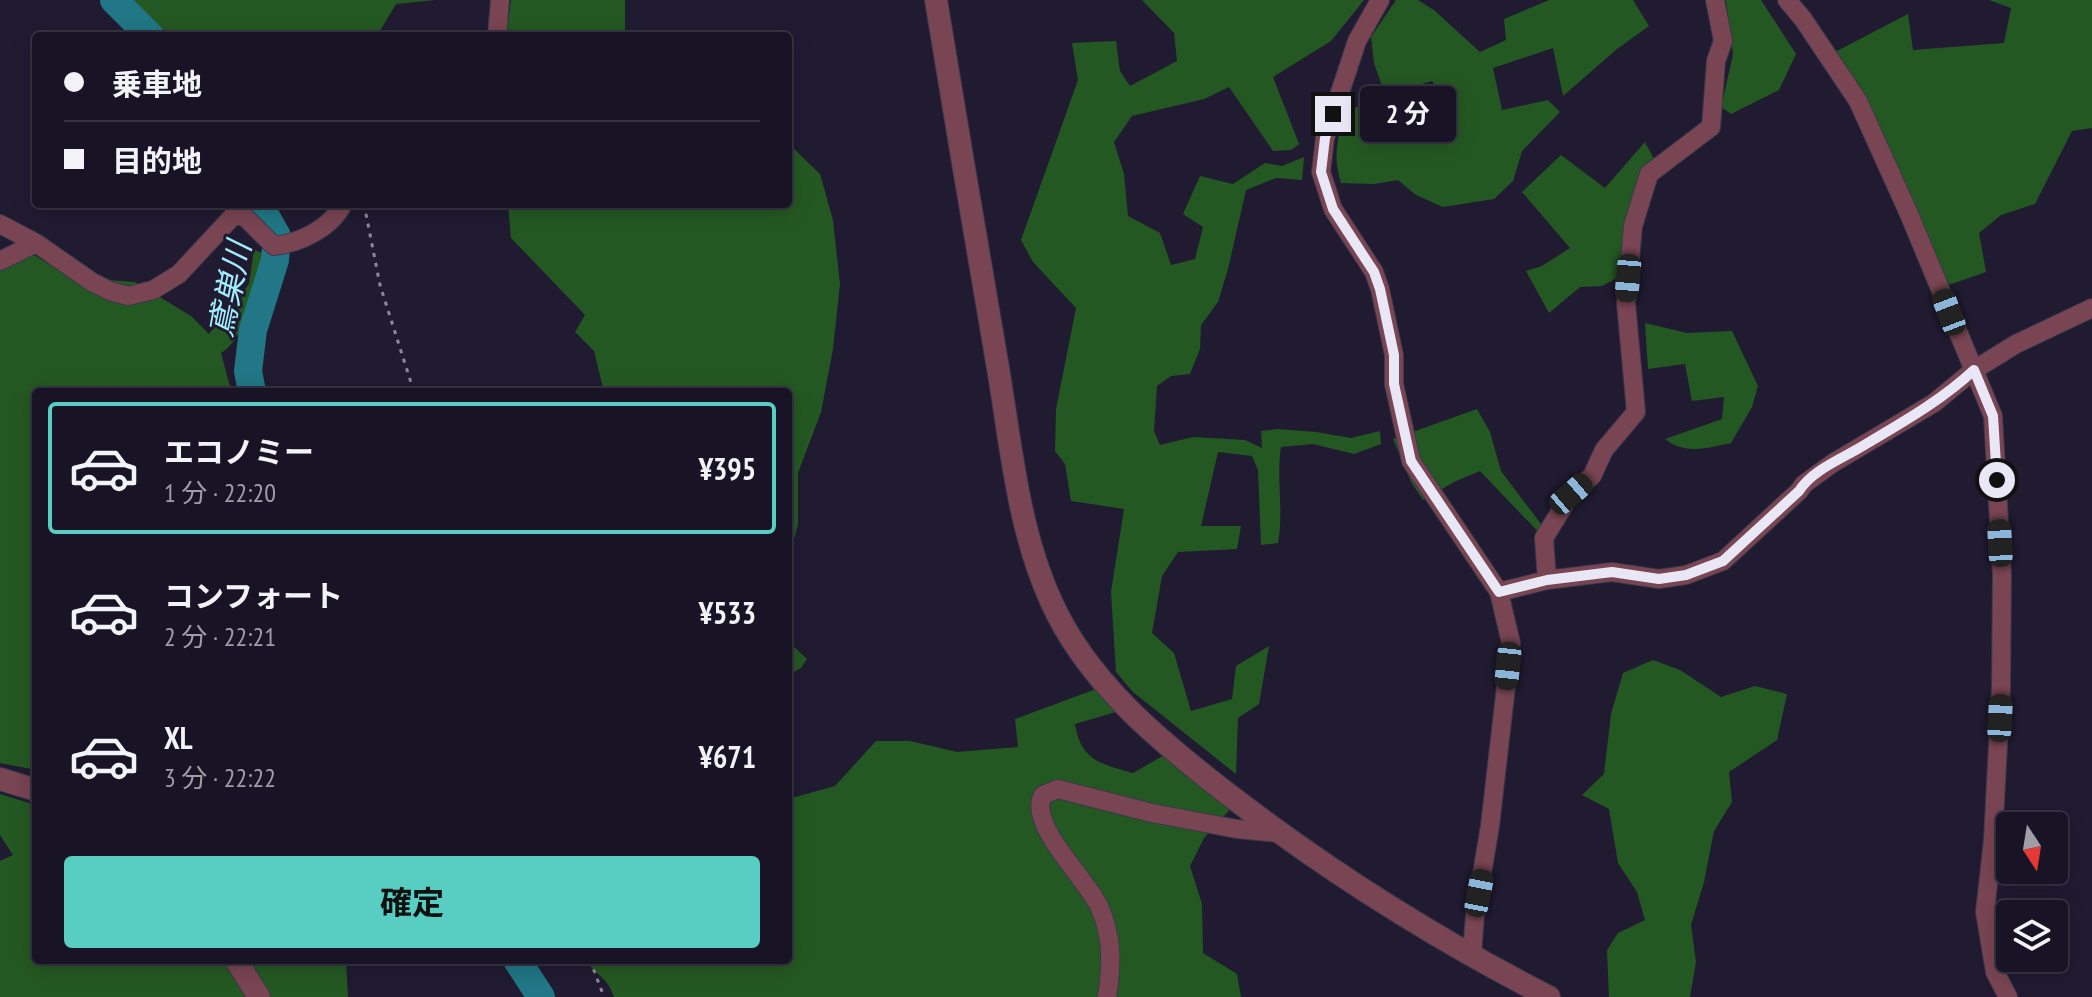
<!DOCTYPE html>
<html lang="ja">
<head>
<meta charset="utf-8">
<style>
  body { margin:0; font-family:"PT Sans Narrow","Noto Sans JP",sans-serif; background:#211d2d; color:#f1f3f6; height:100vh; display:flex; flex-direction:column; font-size:30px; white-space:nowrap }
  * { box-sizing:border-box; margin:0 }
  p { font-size:26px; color:#9f9ea7 }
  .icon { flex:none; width:44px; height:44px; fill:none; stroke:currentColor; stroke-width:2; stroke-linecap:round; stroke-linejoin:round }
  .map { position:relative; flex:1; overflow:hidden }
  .side { position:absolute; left:32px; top:388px; width:760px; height:576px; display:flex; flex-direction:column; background:#181425; border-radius:8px; box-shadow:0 4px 20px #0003,0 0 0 2px #363342 }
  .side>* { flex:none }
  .hud { position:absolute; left:32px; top:32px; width:760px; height:176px; border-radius:8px; box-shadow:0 4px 20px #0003,0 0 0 2px #363342; display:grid; align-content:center; height:176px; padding:0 32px; background:#181425 }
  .needle { width:52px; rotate:168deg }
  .fabs { position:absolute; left:1996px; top:812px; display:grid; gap:16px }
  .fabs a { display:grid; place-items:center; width:72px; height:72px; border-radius:8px; background:#181425; box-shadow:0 4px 20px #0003,0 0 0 2px #363342; font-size:40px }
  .end { position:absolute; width:36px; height:36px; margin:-18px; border:10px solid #e9e7f6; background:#111; box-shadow:0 0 0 4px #111 }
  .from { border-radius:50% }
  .bubble { position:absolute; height:56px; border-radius:8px; background:#181425; box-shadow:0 4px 20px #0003,0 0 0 2px #363342; font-size:26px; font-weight:700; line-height:56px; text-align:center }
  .car { position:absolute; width:24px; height:48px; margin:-24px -12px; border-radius:10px; box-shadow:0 0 6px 2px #0007; background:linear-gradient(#222 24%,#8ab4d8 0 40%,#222 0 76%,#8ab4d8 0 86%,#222 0) }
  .hud b { display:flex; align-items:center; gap:28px; height:76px; font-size:30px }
  .hud b+b { border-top:2px solid #363342 }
  .hud i { width:20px; height:20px; background:#f1f3f6 }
  ul { padding:14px 0 0; list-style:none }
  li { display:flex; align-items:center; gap:24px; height:132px; margin:0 16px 12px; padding:0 16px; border:4px solid transparent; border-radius:8px }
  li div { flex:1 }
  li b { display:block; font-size:30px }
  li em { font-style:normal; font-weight:700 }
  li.selected { border-color:#57cec1 }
  li>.icon { width:72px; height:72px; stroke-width:1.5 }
  .button { display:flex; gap:16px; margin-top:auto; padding:16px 32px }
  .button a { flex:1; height:92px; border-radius:8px; background:#57cec1; color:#111; font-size:32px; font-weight:700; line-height:92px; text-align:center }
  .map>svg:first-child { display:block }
  .forest { fill:#245822 }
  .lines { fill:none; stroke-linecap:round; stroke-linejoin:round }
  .river { stroke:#217785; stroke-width:28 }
  .minor-casing { stroke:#3c384d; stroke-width:20 }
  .tertiary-casing { stroke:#3c384d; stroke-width:24 }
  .path { stroke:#8d899c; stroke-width:3; stroke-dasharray:4 6; stroke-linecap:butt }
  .minor { stroke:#794552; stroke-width:18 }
  .tertiary { stroke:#794552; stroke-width:22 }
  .route { stroke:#e9e7f6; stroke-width:10 }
  .labels { text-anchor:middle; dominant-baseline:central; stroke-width:6; stroke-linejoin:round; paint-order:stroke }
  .water-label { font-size:32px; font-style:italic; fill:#a1eefe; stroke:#201b31 }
</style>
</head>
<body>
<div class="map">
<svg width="2092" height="997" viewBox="0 0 2092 997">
  <rect width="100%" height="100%" fill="#201b31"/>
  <path class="forest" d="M 118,0 L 436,0 L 396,4 L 377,36 L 164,36 L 136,11 Z
    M 511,0 L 625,0 L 625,36 L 506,36 Z
    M 1142,0 L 1364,0 L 1331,41 L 1273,77 L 1299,144 L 1291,150 L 1273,151 L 1229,87 L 1204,99 L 1132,116 L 1114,142 L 1124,174 L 1128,216 L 1160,233 L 1171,265 L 1195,259 L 1203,227 L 1183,214 L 1200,176 L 1233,184 L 1265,163 L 1282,166 L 1304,157 L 1302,180 L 1276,178 L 1246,190 L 1228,269 L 1218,302 L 1201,325 L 1200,349 L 1190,374 L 1171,376 L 1157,386 L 1154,431 L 1160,445 L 1193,437 L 1245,440 L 1262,448 L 1261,431 L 1277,429 L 1316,432 L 1351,438 L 1380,431 L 1381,444 L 1354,454 L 1313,444 L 1281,447 C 1276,479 1284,511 1278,543 L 1261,545 L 1258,470 L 1252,456 L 1218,452 L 1201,526 L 1241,526 L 1237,549 L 1178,552 L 1162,576 L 1152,633 L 1174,653 L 1191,711 L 1232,699 L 1236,666 L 1269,646 L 1259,704 L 1238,718 L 1236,774 L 1133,692 L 1116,672 L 1111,592 L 1124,509 L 1071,501 L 1065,464 L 1055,451 L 1056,409 L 1076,308 L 1033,262 L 1021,240 L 1078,80 L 1072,43 L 1116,41 L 1120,71 L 1130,86 L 1177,61 L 1174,33 Z
    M 1396,0 L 1418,0 L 1435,11 L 1480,52 L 1506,40 L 1504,19 L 1549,0 L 1633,0 L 1649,26 L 1617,49 L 1563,96 L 1553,48 L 1493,68 L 1502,110 L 1548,100 L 1560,112 L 1522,151 L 1513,181 L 1494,199 L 1443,207 L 1416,195 L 1398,180 L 1374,184 L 1341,183 C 1332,155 1338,136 1346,108 L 1372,106 L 1398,125 L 1446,103 L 1432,81 L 1385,95 L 1374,63 L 1371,37 Z
    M 1726,0 L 1761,0 L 1796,54 L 1779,90 L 1731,114 L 1721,107 L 1733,55 Z
    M 1989,0 L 2092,0 L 2092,128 L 2072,131 L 2035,204 L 2001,215 L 1979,233 L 1986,272 L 1940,288 L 1833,53 L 1908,14 L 1913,50 L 2004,43 L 2011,8 Z
    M 1645,142 L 1658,167 L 1623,275 L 1602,286 L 1580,287 L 1549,313 L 1526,271 L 1542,266 L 1570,248 L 1522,192 L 1561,155 L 1605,188 Z
    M 788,143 L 820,174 L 833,220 L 840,284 L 833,349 L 821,412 L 798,473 L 798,524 L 788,562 L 788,392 L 604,392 L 594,351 L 575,332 L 585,315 L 511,238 L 508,204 L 788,204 Z
    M 238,204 L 295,204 L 288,209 L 251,214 Z
    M 19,246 L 70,277 L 135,282 L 191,316 L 209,334 L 249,284 L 254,250 L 266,254 C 258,285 249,335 221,353 L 229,383 L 234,392 L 36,392 L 36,770 L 0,763 L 0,253 Z
    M 1645,323 L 1687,333 L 1732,331 L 1758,386 L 1752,407 L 1731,443 C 1708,448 1685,455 1665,439 L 1722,419 L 1724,397 L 1692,401 L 1685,364 L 1648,369 Z
    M 1477,409 L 1490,432 L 1501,471 L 1544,528 L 1544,538 L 1480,471 L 1454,482 L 1423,500 L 1411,482 L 1393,439 Z
    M 788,618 L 792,645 L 807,659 L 801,668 L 788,675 Z
    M 1653,660 L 1680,670 L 1721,697 L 1755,686 L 1787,694 L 1777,740 L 1729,772 L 1732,802 L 1714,831 L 1704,882 L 1691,925 L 1696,962 L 1690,997 L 1609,997 L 1607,950 L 1618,933 L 1645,920 L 1637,892 L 1618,863 L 1609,809 L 1582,795 L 1604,774 L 1611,714 L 1623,673 Z
    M 1104,686 L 1119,711 L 1075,724 C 1081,761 1101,764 1133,773 L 1166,754 L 1235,804 L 1204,838 L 1190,866 L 1202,904 L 1203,953 L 1237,974 L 1241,997 L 614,997 C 606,974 596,977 586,960 L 788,960 L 788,799 L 835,786 L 876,741 L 910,741 L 957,752 L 1018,747 L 1015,719 Z
    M 0,794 L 36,805 L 36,960 L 226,960 L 248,997 L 0,997 L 0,861 L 13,855 L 0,835 Z
    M 247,960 L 346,960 L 348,997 L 270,997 Z"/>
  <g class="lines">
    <path class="river" d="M 114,0 L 150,36
      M 252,392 L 248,371 L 253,330 L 275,260 L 277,236 L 259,204
      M 517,960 L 541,997"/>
    <g class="minor-casing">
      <path id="minor" d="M 1380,0 L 1357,41 L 1325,138 L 1321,172 L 1333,209 L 1374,272 L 1380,289 L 1394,355 L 1394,384 L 1411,461 L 1499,592 L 1511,643 L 1490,826 L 1475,915 L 1472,954
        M 1787,0 L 1803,19 L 1858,101 L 1909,214 L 1993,416 L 2002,575 L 2001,687 L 1993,840 L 1985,912 L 1995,972 L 2008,997
        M 497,36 L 500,0
        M 0,224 L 36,243 L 92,282 L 110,291 L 128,296 L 153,290 L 179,274 L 233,216 L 244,216 L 274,246 C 300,243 331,228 343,204
        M 0,261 L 36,243
        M 1547,580 L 1544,538 L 1571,494 L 1592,476 L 1604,450 L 1636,412 L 1626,303 L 1633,226 L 1649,174 L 1711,127 L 1716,61 L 1723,41 L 1715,0
        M 1499,592 L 1547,580 L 1612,572 L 1659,579 L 1686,575 L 1723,561 L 1799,491 L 1804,484 L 1833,463 L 1934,403 L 1974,370 L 2016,344 L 2092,308
        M 1107,997 C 1112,965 1113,937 1099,906 C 1086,878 1027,824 1043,795 L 1058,789 L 1152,813 L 1237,829 L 1279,833"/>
    </g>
    <g class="tertiary-casing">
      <path id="tertiary" d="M 936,0 C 956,123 977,245 998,368 C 1011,445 1018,529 1051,601 C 1086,680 1157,739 1224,791 C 1325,869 1434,938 1549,997
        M 0,779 L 36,790
        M 236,960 L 259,997"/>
    </g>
    <path class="path" d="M 364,204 L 380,285 L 414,392
      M 590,960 L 604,997"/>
    <use href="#minor" class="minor"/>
    <use href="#tertiary" class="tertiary"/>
  </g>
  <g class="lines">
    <path class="route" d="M 1333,114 L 1325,138 L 1321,172 L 1333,209 L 1374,272 L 1380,289 L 1394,355 L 1394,384 L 1411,461 L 1499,592 L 1547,580 L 1612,572 L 1659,579 L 1686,575 L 1723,561 L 1799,491 C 1813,469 1844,458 1866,444 C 1903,422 1942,400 1974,370 L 1993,416 L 1997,480"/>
  </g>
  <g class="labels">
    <g class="water-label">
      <text transform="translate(229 289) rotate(-78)">鳶巣川</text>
    </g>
  </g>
</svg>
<div class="fabs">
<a><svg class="needle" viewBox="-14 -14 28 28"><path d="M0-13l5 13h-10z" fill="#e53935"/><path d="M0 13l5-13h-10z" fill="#9f9ea7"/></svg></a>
<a><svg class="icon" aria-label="layers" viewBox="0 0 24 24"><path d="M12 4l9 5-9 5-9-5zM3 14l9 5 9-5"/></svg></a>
</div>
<i class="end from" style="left:1997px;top:480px"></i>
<i class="end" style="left:1333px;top:114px"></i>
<div class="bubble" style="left:1360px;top:86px;width:96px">2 分</div>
<i class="car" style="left:1628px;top:278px;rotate:185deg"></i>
<i class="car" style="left:1949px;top:312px;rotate:339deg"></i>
<i class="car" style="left:1571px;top:494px;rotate:49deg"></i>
<i class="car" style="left:2000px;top:543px;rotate:357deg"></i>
<i class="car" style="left:1508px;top:666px;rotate:186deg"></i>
<i class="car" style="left:2000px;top:718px;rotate:3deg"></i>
<i class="car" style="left:1479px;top:893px;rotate:11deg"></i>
<div class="hud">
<b><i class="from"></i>乗車地</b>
<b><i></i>目的地</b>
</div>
<section class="side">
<ul>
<li class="selected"><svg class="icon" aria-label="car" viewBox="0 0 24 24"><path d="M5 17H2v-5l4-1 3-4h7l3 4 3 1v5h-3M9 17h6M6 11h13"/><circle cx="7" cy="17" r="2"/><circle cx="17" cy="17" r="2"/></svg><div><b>エコノミー</b><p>1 分 · 22:20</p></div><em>¥395</em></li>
<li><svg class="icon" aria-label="car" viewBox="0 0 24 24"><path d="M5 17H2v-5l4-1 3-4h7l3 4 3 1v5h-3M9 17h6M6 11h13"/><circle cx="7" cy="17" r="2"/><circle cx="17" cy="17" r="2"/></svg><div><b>コンフォート</b><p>2 分 · 22:21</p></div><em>¥533</em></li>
<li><svg class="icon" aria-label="car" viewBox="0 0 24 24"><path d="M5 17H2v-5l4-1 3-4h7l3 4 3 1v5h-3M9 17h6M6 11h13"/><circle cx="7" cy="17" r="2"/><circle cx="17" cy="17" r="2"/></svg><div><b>XL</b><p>3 分 · 22:22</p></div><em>¥671</em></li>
</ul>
<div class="button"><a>確定</a></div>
</section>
</div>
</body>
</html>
